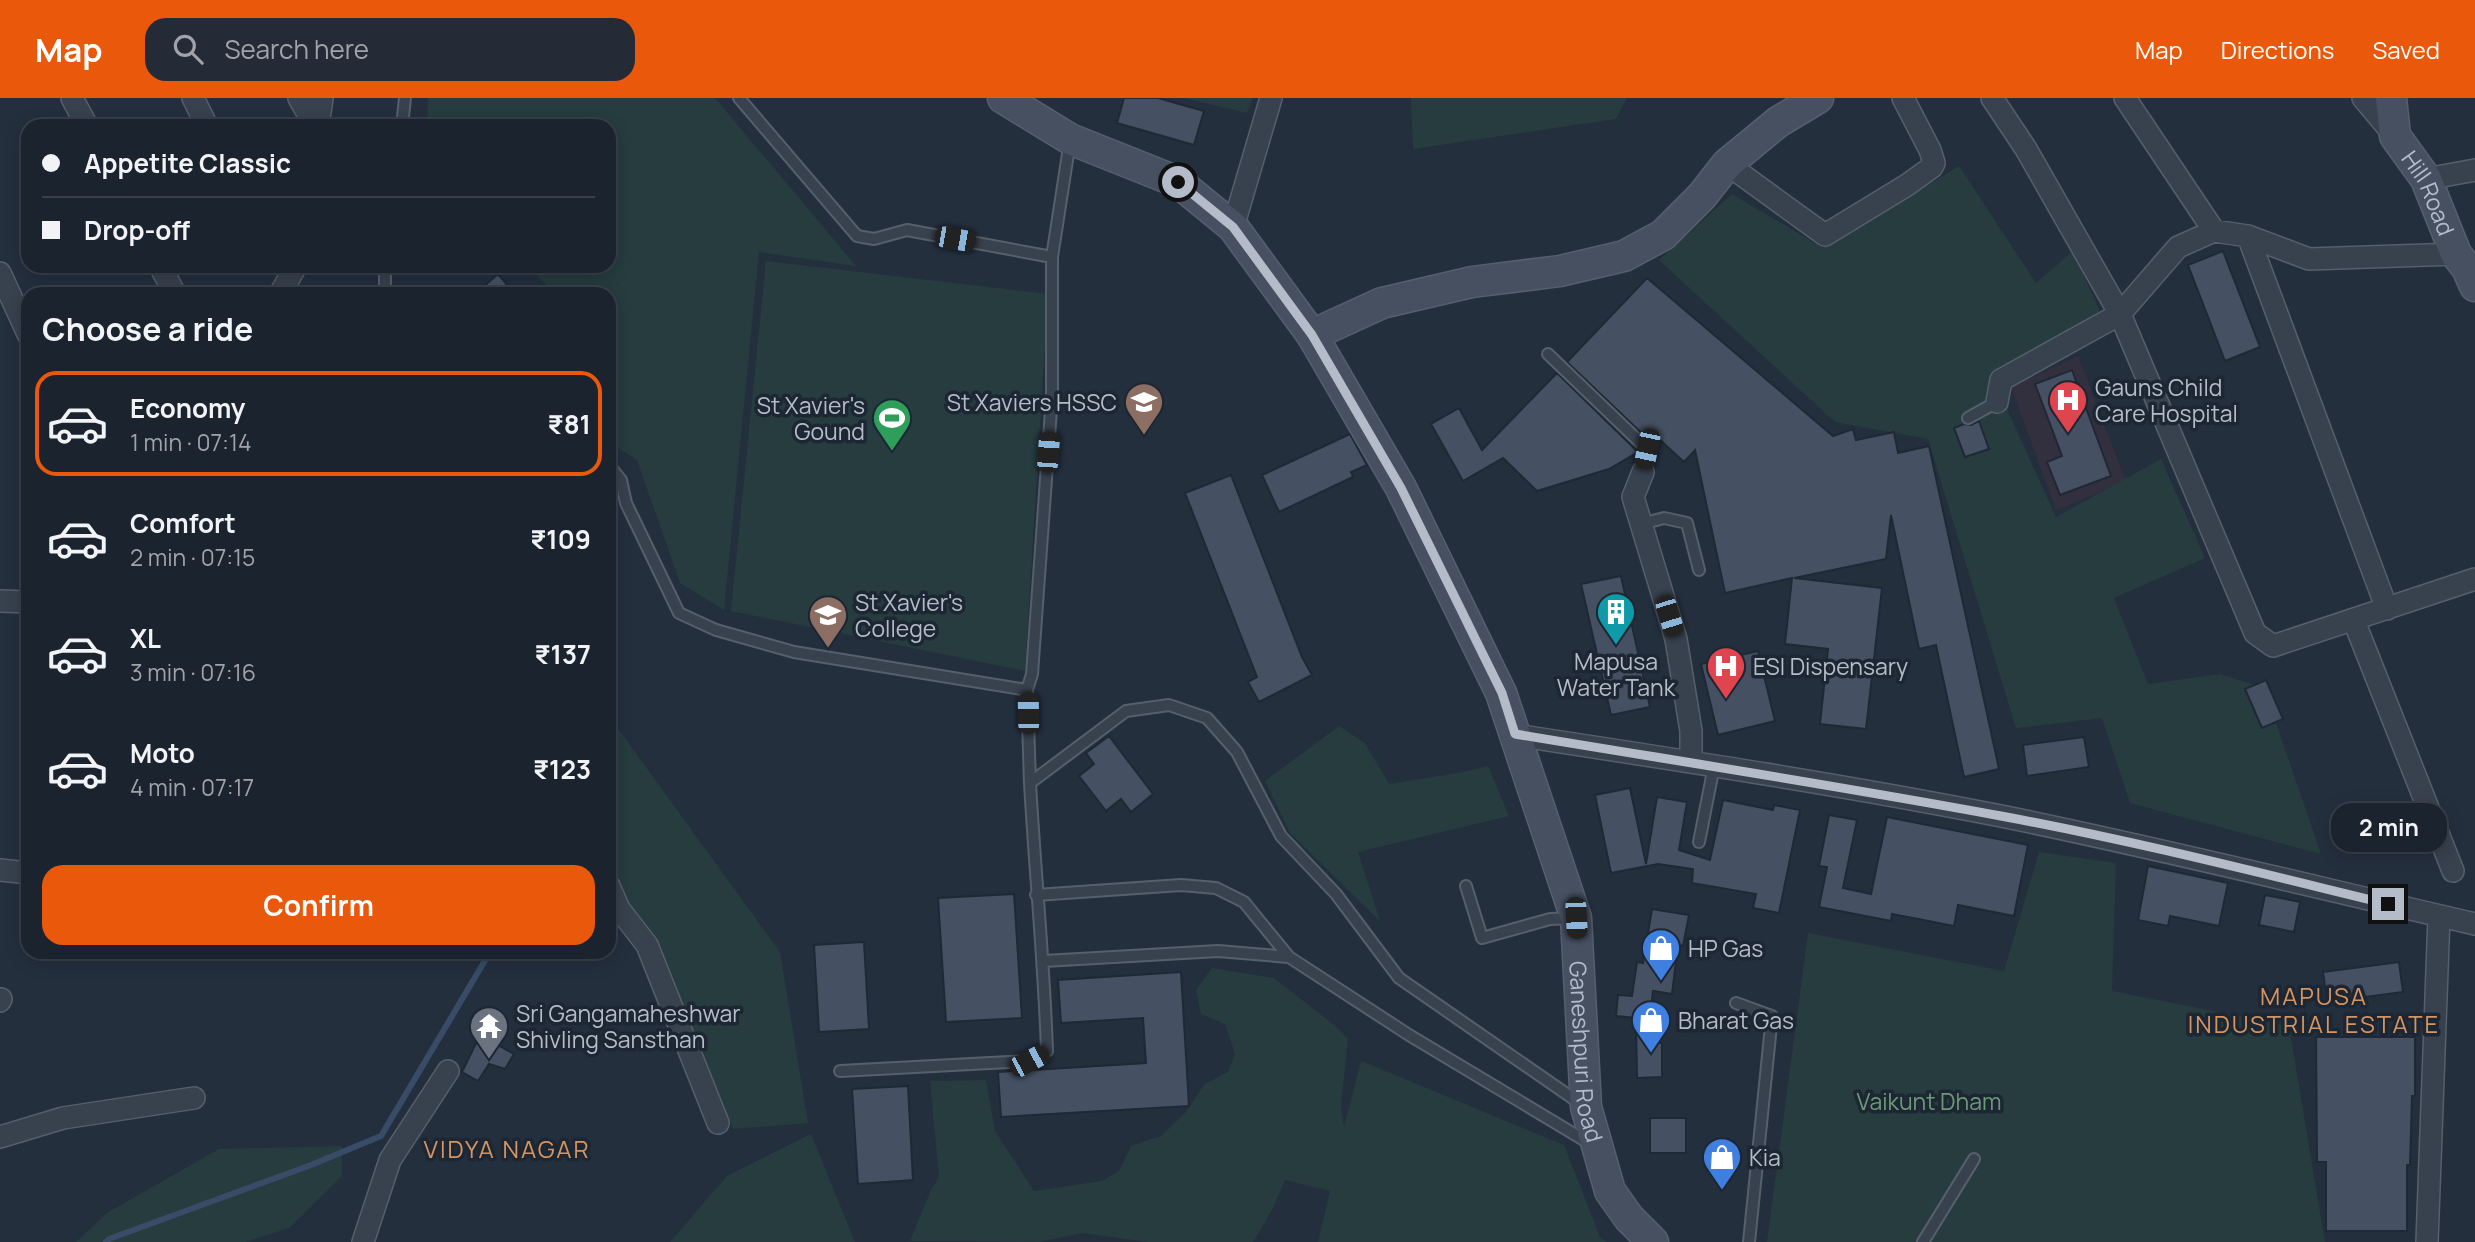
<!DOCTYPE html>
<html lang="en">
<head>
<meta charset="utf-8">
<style>
  body { margin:0; font-family:Manrope,sans-serif; background:#242b36; color:#f1f3f6; height:100vh; display:flex; flex-direction:column; font-size:26px; white-space:nowrap }
  * { box-sizing:border-box; margin:0 }
  p { font-size:23px; color:#a0a4aa }
  .icon { flex:none; width:38px; height:38px; fill:none; stroke:currentColor; stroke-width:2; stroke-linecap:round; stroke-linejoin:round }
  .map { position:relative; flex:1; overflow:hidden }
  .details { position:absolute; left:21px; top:189px; width:595px; height:672px; display:flex; flex-direction:column; background:#1b232e; border-radius:21px; box-shadow:0 4px 18px #0003,0 0 0 2px #39404a }
  .details>* { flex:none }
  .banner { position:absolute; left:21px; top:21px; width:595px; height:154px; border-radius:21px; box-shadow:0 4px 18px #0003,0 0 0 2px #39404a; display:grid; align-content:center; height:154px; padding:0 21px; background:#1b232e }
  .end { position:absolute; width:32px; height:32px; margin:-16px; border:9px solid #b4bcc9; background:#111; box-shadow:0 0 0 4px #111 }
  .from { border-radius:50% }
  .bubble { position:absolute; height:49px; border-radius:21px; background:#1b232e; box-shadow:0 4px 18px #0003,0 0 0 2px #39404a; font-size:23px; font-weight:700; line-height:49px; text-align:center }
  .car { position:absolute; width:21px; height:42px; margin:-21px -10px; border-radius:9px; box-shadow:0 0 5px 2px #0007; background:linear-gradient(#222 24%,#8ab4d8 0 40%,#222 0 76%,#8ab4d8 0 86%,#222 0) }
  .banner b { display:flex; align-items:center; gap:24px; height:66px; font-size:26px }
  .banner b+b { border-top:2px solid #39404a }
  .banner i { width:18px; height:18px; background:#f1f3f6 }
  ul { padding:0; list-style:none }
  li { display:flex; align-items:center; gap:21px; height:105px; margin:0 14px 10px; padding:0 7px; border:4px solid transparent; border-radius:21px }
  li div { flex:1 }
  li b { display:block; font-size:26px }
  li em { font-style:normal; font-weight:700 }
  li.on { border-color:#ea580c }
  li>.icon { width:63px; height:63px; stroke-width:1.5 }
  h2 { padding:0 21px; font-size:32px; line-height:84px }
  .primary-button { display:flex; gap:14px; margin-top:auto; padding:14px 21px }
  .primary-button a { flex:1; height:80px; border-radius:21px; background:#ea580c; color:#fff; font-size:28px; font-weight:700; line-height:80px; text-align:center }
  header { display:flex; align-items:center; gap:42px; box-sizing:border-box; height:98px; padding:0 35px; background:#ea580c; color:#fff }
  header strong { font-size:33px }
  nav { display:flex; gap:38px; margin-inline-start:auto; font-size:24px }
  .search { width:490px; height:63px; background:#242b36; display:flex; align-items:center; gap:18px; box-sizing:border-box; padding:0 24px; border-radius:21px; color:#a0a4aa; font-size:26px }
  .map>svg:first-child { display:block }
  .medical { fill:#32303f }
  .green { fill:#263c3f }
  .lines { fill:none; stroke-linecap:round; stroke-linejoin:round }
  .stream { stroke:#394c67; stroke-width:6 }
  .building { fill:#455162; stroke:#1f2835; stroke-width:2 }
  .lane-casing { stroke:#565f6c; stroke-width:14 }
  .street-casing { stroke:#565f6c; stroke-width:24 }
  .secondary-casing { stroke:#565f6c; stroke-width:33 }
  .lane { stroke:#38414e; stroke-width:10 }
  .street { stroke:#38414e; stroke-width:21 }
  .secondary { stroke:#465061; stroke-width:30 }
  .route { stroke:#b4bcc9; stroke-width:9 }
  .labels { text-anchor:middle; dominant-baseline:central; stroke-width:7; stroke-linejoin:round; paint-order:stroke }
  .street-label { font-size:23px; fill:#b4bcc9; stroke:#1d2633 }
  .poi-label { font-size:23px; fill:#b4bcc9; stroke:#1d2633; text-anchor:start }
  .park-label { font-size:23px; fill:#6b9a76; stroke:#1d2633 }
  .neighbourhood-label { font-size:24px; letter-spacing:2px; fill:#d59563; stroke:#1d2633 }
</style>
</head>
<body>
<header>
<strong>Map</strong>
<div class="search"><svg class="icon" aria-label="search" viewBox="0 0 24 24"><circle cx="10" cy="10" r="6"/><path d="M15 15l6 6"/></svg>Search here</div>
<nav><a>Map</a><a>Directions</a><a>Saved</a></nav>
</header>
<div class="map">
<svg width="2475" height="1144" viewBox="0 0 2475 1144">
  <rect width="100%" height="100%" fill="#242f3e"/>
  <path class="medical" d="M 2078,258 L 2126,384 L 2056,412 L 2011,289 Z"/>
  <path class="green" d="M 428,0 L 715,0 L 856,168 L 759,154 L 724,512 L 680,485 L 637,362 L 609,344 L 609,196 L 555,196 L 528,168 L 609,168 L 609,28 L 427,28 Z
    M 1184,0 L 1253,0 L 1247,15 Z
    M 1411,0 L 1627,0 L 1616,21 L 1413,51 Z
    M 1959,68 L 2036,185 L 2073,153 L 2102,218 L 1991,276 L 2056,419 L 2161,361 L 2205,460 L 2114,500 L 2148,586 L 2220,576 L 2264,590 L 2321,756 L 2130,705 L 2102,620 L 2016,630 L 1928,341 L 1835,324 L 1659,162 L 1732,96 L 1823,150 Z
    M 766,163 L 1048,196 L 1025,573 L 731,513 Z
    M 609,618 L 780,854 L 808,1025 L 733,1031 L 661,850 L 630,817 L 615,784 L 609,727 Z
    M 1339,628 L 1365,645 L 1389,686 L 1464,674 L 1488,668 L 1509,718 L 1358,754 L 1380,823 L 1290,735 L 1265,683 Z
    M 2039,754 L 2116,765 L 2112,893 L 2289,928 L 2325,1144 L 1767,1144 L 1808,835 L 2004,873 Z
    M 1212,870 L 1274,880 L 1333,926 L 1348,941 L 1341,1009 L 1344,1029 L 1361,963 L 1564,1047 L 1600,1139 L 1606,1144 L 1318,1144 L 1330,1093 L 1285,1082 L 1273,1110 L 1253,1144 L 1148,1144 L 1082,1135 L 1039,1144 L 910,1143 L 930,1094 L 939,1079 L 930,983 L 986,982 L 995,1033 L 1034,1093 L 1102,1083 L 1119,1073 L 1131,1048 L 1161,1038 L 1185,1015 L 1205,986 L 1228,974 L 1235,956 L 1225,926 L 1201,916 L 1196,892 Z
    M 811,1036 L 855,1144 L 670,1144 L 727,1078 Z
    M 342,1048 L 342,1078 L 289,1130 L 246,1144 L 76,1144 L 107,1115 L 219,1051 Z"/>
  <g class="lines">
    <path class="stream" d="M 106,1144 L 109,1141 L 311,1067 L 381,1038 L 490,854"/>
  </g>
  <path class="building" d="M 1124,0 L 1158,0 L 1204,13 L 1194,47 L 1117,25 Z
    M 2223,153 L 2260,249 L 2225,263 L 2188,167 Z
    M 498,176 L 515,196 L 475,196 Z
    M 1647,180 L 1833,338 L 1853,331 L 1856,342 L 1894,334 L 1898,355 L 1929,348 L 1999,671 L 1964,679 L 1936,547 L 1919,551 L 1891,417 L 1886,461 L 1794,480 L 1882,490 L 1866,631 L 1820,626 L 1828,551 L 1785,546 L 1792,480 L 1725,495 L 1695,352 L 1684,364 L 1660,342 L 1653,346 L 1567,264 Z
    M 2072,272 L 2111,378 L 2060,397 L 2047,364 L 2062,358 L 2035,286 Z
    M 1557,275 L 1638,354 L 1609,371 L 1537,393 L 1503,360 L 1463,383 L 1431,326 L 1459,310 L 1482,352 Z
    M 1979,323 L 1989,351 L 1965,359 L 1954,330 L 1964,326 L 1971,327 Z
    M 1350,336 L 1367,367 L 1351,374 L 1353,379 L 1279,414 L 1262,377 Z
    M 1231,377 L 1302,559 L 1312,577 L 1259,604 L 1248,584 L 1257,579 L 1185,395 Z
    M 1621,478 L 1650,609 L 1611,617 L 1581,486 Z
    M 1758,553 L 1775,623 L 1718,637 L 1701,566 Z
    M 2266,582 L 2283,621 L 2262,630 L 2245,591 Z
    M 1109,638 L 1153,696 L 1131,714 L 1121,701 L 1106,713 L 1079,678 L 1094,666 L 1086,655 Z
    M 2084,639 L 2089,669 L 2027,678 L 2023,647 Z
    M 1630,690 L 1646,766 L 1657,699 L 1687,704 L 1679,752 L 1710,762 L 1723,702 L 1773,712 L 1774,707 L 1800,712 L 1779,815 L 1753,810 L 1756,796 L 1692,785 L 1693,771 L 1658,766 L 1611,775 L 1595,697 Z
    M 1829,717 L 1857,722 L 1843,790 L 1871,796 L 1887,719 L 2028,747 L 2014,818 L 1958,807 L 1954,828 L 1892,816 L 1891,823 L 1819,809 L 1827,769 L 1819,768 Z
    M 2148,768 L 2228,785 L 2219,828 L 2170,818 L 2168,828 L 2138,822 Z
    M 1014,796 L 1022,920 L 946,924 L 938,800 Z
    M 2265,797 L 2300,804 L 2294,834 L 2259,827 Z
    M 1652,811 L 1689,817 L 1683,848 L 1678,847 L 1672,896 L 1653,893 L 1647,945 L 1662,945 L 1662,979 L 1637,980 L 1636,920 L 1616,918 L 1618,897 L 1632,898 L 1637,864 L 1643,865 Z
    M 864,844 L 869,931 L 819,934 L 814,847 Z
    M 2399,864 L 2403,894 L 2327,904 L 2323,874 Z
    M 1181,874 L 1189,1008 L 1001,1019 L 998,974 L 1146,965 L 1143,920 L 1061,925 L 1058,882 Z
    M 480,937 L 514,956 L 505,971 L 489,966 L 478,983 L 462,974 Z
    M 2316,939 L 2415,939 L 2415,998 L 2412,998 L 2410,1067 L 2407,1067 L 2407,1133 L 2326,1133 L 2326,1064 L 2317,1064 Z
    M 908,988 L 913,1082 L 858,1086 L 852,991 Z
    M 1650,1020 L 1686,1020 L 1686,1055 L 1650,1055 Z"/>
  <g class="lines">
    <g class="lane-casing">
      <path id="lane" d="M 739,0 L 857,138 L 874,141 L 907,132 L 1052,159
        M 402,28 L 405,0
        M 385,168 L 385,196
        M 1548,256 L 1647,351 L 1643,374
        M 1968,320 L 1997,304
        M 609,367 L 621,382 L 626,405 L 679,515 L 716,532 L 794,554 L 1027,592
        M 1641,426 L 1664,420 L 1687,425 L 1699,472
        M 1030,685 L 1027,592 L 1032,576 L 1052,298 L 1052,159 L 1070,43
        M 1699,744 L 1714,668
        M 1466,788 L 1482,840 L 1550,821 L 1573,820
        M 1036,797 L 1181,787 L 1216,790 L 1244,804 L 1289,859
        M 1044,863 L 1218,853 L 1289,859 L 1409,937 L 1589,1045
        M 1736,905 L 1772,918 L 1749,1144
        M 840,973 L 1029,963 L 1047,953 C 1044,863 1035,774 1030,685 L 1126,613 L 1169,607 L 1207,620 L 1237,654 L 1281,738 L 1336,796 L 1399,880 L 1581,1006
        M 1923,1144 L 1974,1061"/>
    </g>
    <g class="street-casing">
      <path id="street" d="M 72,0 L 87,28
        M 193,0 L 207,28
        M 299,0 L 315,28
        M 1992,0 L 2026,51 L 2120,216 L 2255,535 L 2273,548 L 2475,481
        M 2125,0 L 2214,133
        M 2363,0 L 2395,38
        M 318,28 L 322,0
        M 1727,66 L 1825,137 L 1907,87 L 1932,69 L 1934,65 L 1930,52 L 1903,0
        M 2426,81 L 2475,72
        M 1233,129 L 1271,0
        M 2248,138 L 2387,511
        M 160,168 L 175,196
        M 0,175 L 28,236
        M 280,196 L 296,168
        M 1997,304 L 2001,282 L 2120,216 L 2178,149 L 2214,133 L 2248,138 L 2309,161 L 2456,156
        M 1643,374 L 1633,399 L 1676,541 L 1691,633 L 1691,664
        M 0,503 L 28,504
        M 2354,523 L 2453,773
        M 1515,637 C 1679,662 1844,687 2006,719 C 2163,751 2319,790 2475,826
        M 0,772 L 28,775
        M 609,788 L 619,811 L 647,847 L 718,1025
        M 0,903 L 1,901
        M 0,1039 L 63,1020 L 194,1000
        M 363,1144 L 390,1062 L 448,973
        M 2427,1144 L 2439,818"/>
    </g>
    <g class="secondary-casing">
      <g id="secondary">
        <path id="s1" d="M 1003,0 L 1070,41 L 1178,84 L 1233,129 L 1312,237 L 1401,390 L 1501,595 L 1576,820 L 1586,1009 L 1610,1093 L 1629,1120 L 1653,1144"/>
        <path id="s2" d="M 2391,0 L 2395,38 L 2426,81 L 2456,156 L 2467,170 L 2475,188"/>
        <path d="M 1312,237 L 1382,205 L 1472,184 L 1560,173 L 1624,158 L 1663,137 L 1702,98 L 1727,66 L 1778,24 L 1818,0"/>
      </g>
    </g>
    <use href="#lane" class="lane"/>
    <use href="#street" class="street"/>
    <use href="#secondary" class="secondary"/>
  </g>
  <g class="lines">
    <path class="route" d="M 1178,84 L 1233,129 L 1312,237 L 1401,390 L 1502,595 L 1515,636 C 1677,663 1840,688 2001,718 C 2131,742 2260,775 2388,806"/>
  </g>
  <defs>
    <g id="hospital-pin" transform="scale(2.0125)"><path d="M0 17L-7.5 6A9.5 9.5 0 1 1 7.5 6Z" fill="#e0444e" stroke="#1d2633"/><path d="M-5-5h3v3.5h4V-5h3V5h-3V1.5h-4V5h-3Z" fill="#fff"/></g>
    <g id="university-pin" transform="scale(2.0125)"><path d="M0 17L-7.5 6A9.5 9.5 0 1 1 7.5 6Z" fill="#8d6e63" stroke="#1d2633"/><path d="M0-5L7-2L0 1L-7-2ZM-4 1L0 2.5L4 1V4Q0 6-4 4Z" fill="#fff"/></g>
    <g id="stadium-pin" transform="scale(2.0125)"><path d="M0 17L-7.5 6A9.5 9.5 0 1 1 7.5 6Z" fill="#2e9e5b" stroke="#1d2633"/><path d="M0-5a6.5 5 0 1 0 0 10a6.5 5 0 1 0 0-10ZM-3.5-1.8h7v3.6h-7Z" fill="#fff"/></g>
    <g id="building-pin" transform="scale(2.0125)"><path d="M0 17L-7.5 6A9.5 9.5 0 1 1 7.5 6Z" fill="#0f9aa8" stroke="#1d2633"/><path d="M-4-6H4V6H1V3H-1V6H-4ZM-2.5-4.3h1.7v1.8h-1.7ZM.8-4.3h1.7v1.8H.8ZM-2.5-1h1.7V.8h-1.7ZM.8-1h1.7V.8H.8Z" fill="#fff"/></g>
    <g id="shop-pin" transform="scale(2.0125)"><path d="M0 17L-7.5 6A9.5 9.5 0 1 1 7.5 6Z" fill="#3f7fe0" stroke="#1d2633"/><path d="M-5-2.5h2.3a2.7 3.5 0 0 1 5.4 0H5L5.5 6h-11ZM-1.5-2.5h3a1.5 2.3 0 0 0-3 0Z" fill="#fff"/></g>
    <g id="temple-pin" transform="scale(2.0125)"><path d="M0 17L-7.5 6A9.5 9.5 0 1 1 7.5 6Z" fill="#6b7280" stroke="#1d2633"/><path d="M0-6L5-2H3V0L6.5 2.5H4V6H1.5V3h-3V6H-4V2.5H-6.5L-3 0V-2H-5Z" fill="#fff"/></g>
  </defs>
  <g fill-rule="evenodd">
    <use href="#hospital-pin" x="2068" y="302"/>
    <use href="#university-pin" x="1144" y="304"/>
    <use href="#stadium-pin" x="892" y="320"/>
    <use href="#building-pin" x="1616" y="514"/>
    <use href="#university-pin" x="828" y="517"/>
    <use href="#hospital-pin" x="1726" y="568"/>
    <use href="#shop-pin" x="1661" y="850"/>
    <use href="#shop-pin" x="1651" y="922"/>
    <use href="#temple-pin" x="489" y="928"/>
    <use href="#shop-pin" x="1722" y="1059"/>
  </g>
  <g class="labels">
    <g class="street-label">
      <text stroke="none"><textPath href="#s2" startOffset="105">Hill Road</textPath></text>
      <text stroke="none"><textPath href="#s1" startOffset="1176">Ganeshpuri Road</textPath></text>
    </g>
    <g class="poi-label">
      <text x="2095" y="289">Gauns Child<tspan x="2095" dy="26">Care Hospital</tspan></text>
      <text x="1117" y="304" text-anchor="end">St Xaviers HSSC</text>
      <text x="865" y="307" text-anchor="end">St Xavier's<tspan x="865" dy="26">Gound</tspan></text>
      <text x="855" y="504">St Xavier's<tspan x="855" dy="26">College</tspan></text>
      <text x="1616" y="563" text-anchor="middle">Mapusa<tspan x="1616" dy="26">Water Tank</tspan></text>
      <text x="1753" y="568">ESI Dispensary</text>
      <text x="1688" y="850">HP Gas</text>
      <text x="516" y="915">Sri Gangamaheshwar<tspan x="516" dy="26">Shivling Sansthan</tspan></text>
      <text x="1678" y="922">Bharat Gas</text>
      <text x="1749" y="1059">Kia</text>
    </g>
    <g class="park-label">
      <text x="1929" y="1003">Vaikunt Dham</text>
    </g>
    <g class="neighbourhood-label">
      <text x="2314" y="897">MAPUSA<tspan x="2314" dy="28">INDUSTRIAL ESTATE</tspan></text>
      <text x="507" y="1050">VIDYA NAGAR</text>
    </g>
  </g>
</svg>
<i class="end from" style="left:1178px;top:84px"></i>
<i class="end" style="left:2388px;top:806px"></i>
<div class="bubble" style="left:2331px;top:705px;width:116px">2 min</div>
<i class="car" style="left:955px;top:141px;rotate:100deg"></i>
<i class="car" style="left:1647px;top:351px;rotate:192deg"></i>
<i class="car" style="left:1048px;top:354px;rotate:4deg"></i>
<i class="car" style="left:1669px;top:518px;rotate:163deg"></i>
<i class="car" style="left:1028px;top:615px;rotate:359deg"></i>
<i class="car" style="left:1576px;top:820px;rotate:177deg"></i>
<i class="car" style="left:1029px;top:963px;rotate:62deg"></i>
<div class="banner">
<b><i class="from"></i>Appetite Classic</b>
<b><i></i>Drop-off</b>
</div>
<section class="details">
<h2>Choose a ride</h2>
<ul>
<li class="on"><svg class="icon" aria-label="car" viewBox="0 0 24 24"><path d="M5 17H2v-5l4-1 3-4h7l3 4 3 1v5h-3M9 17h6M6 11h13"/><circle cx="7" cy="17" r="2"/><circle cx="17" cy="17" r="2"/></svg><div><b>Economy</b><p>1 min · 07:14</p></div><em>₹81</em></li>
<li><svg class="icon" aria-label="car" viewBox="0 0 24 24"><path d="M5 17H2v-5l4-1 3-4h7l3 4 3 1v5h-3M9 17h6M6 11h13"/><circle cx="7" cy="17" r="2"/><circle cx="17" cy="17" r="2"/></svg><div><b>Comfort</b><p>2 min · 07:15</p></div><em>₹109</em></li>
<li><svg class="icon" aria-label="car" viewBox="0 0 24 24"><path d="M5 17H2v-5l4-1 3-4h7l3 4 3 1v5h-3M9 17h6M6 11h13"/><circle cx="7" cy="17" r="2"/><circle cx="17" cy="17" r="2"/></svg><div><b>XL</b><p>3 min · 07:16</p></div><em>₹137</em></li>
<li><svg class="icon" aria-label="car" viewBox="0 0 24 24"><path d="M5 17H2v-5l4-1 3-4h7l3 4 3 1v5h-3M9 17h6M6 11h13"/><circle cx="7" cy="17" r="2"/><circle cx="17" cy="17" r="2"/></svg><div><b>Moto</b><p>4 min · 07:17</p></div><em>₹123</em></li>
</ul>
<div class="primary-button"><a>Confirm</a></div>
</section>
</div>
</body>
</html>
